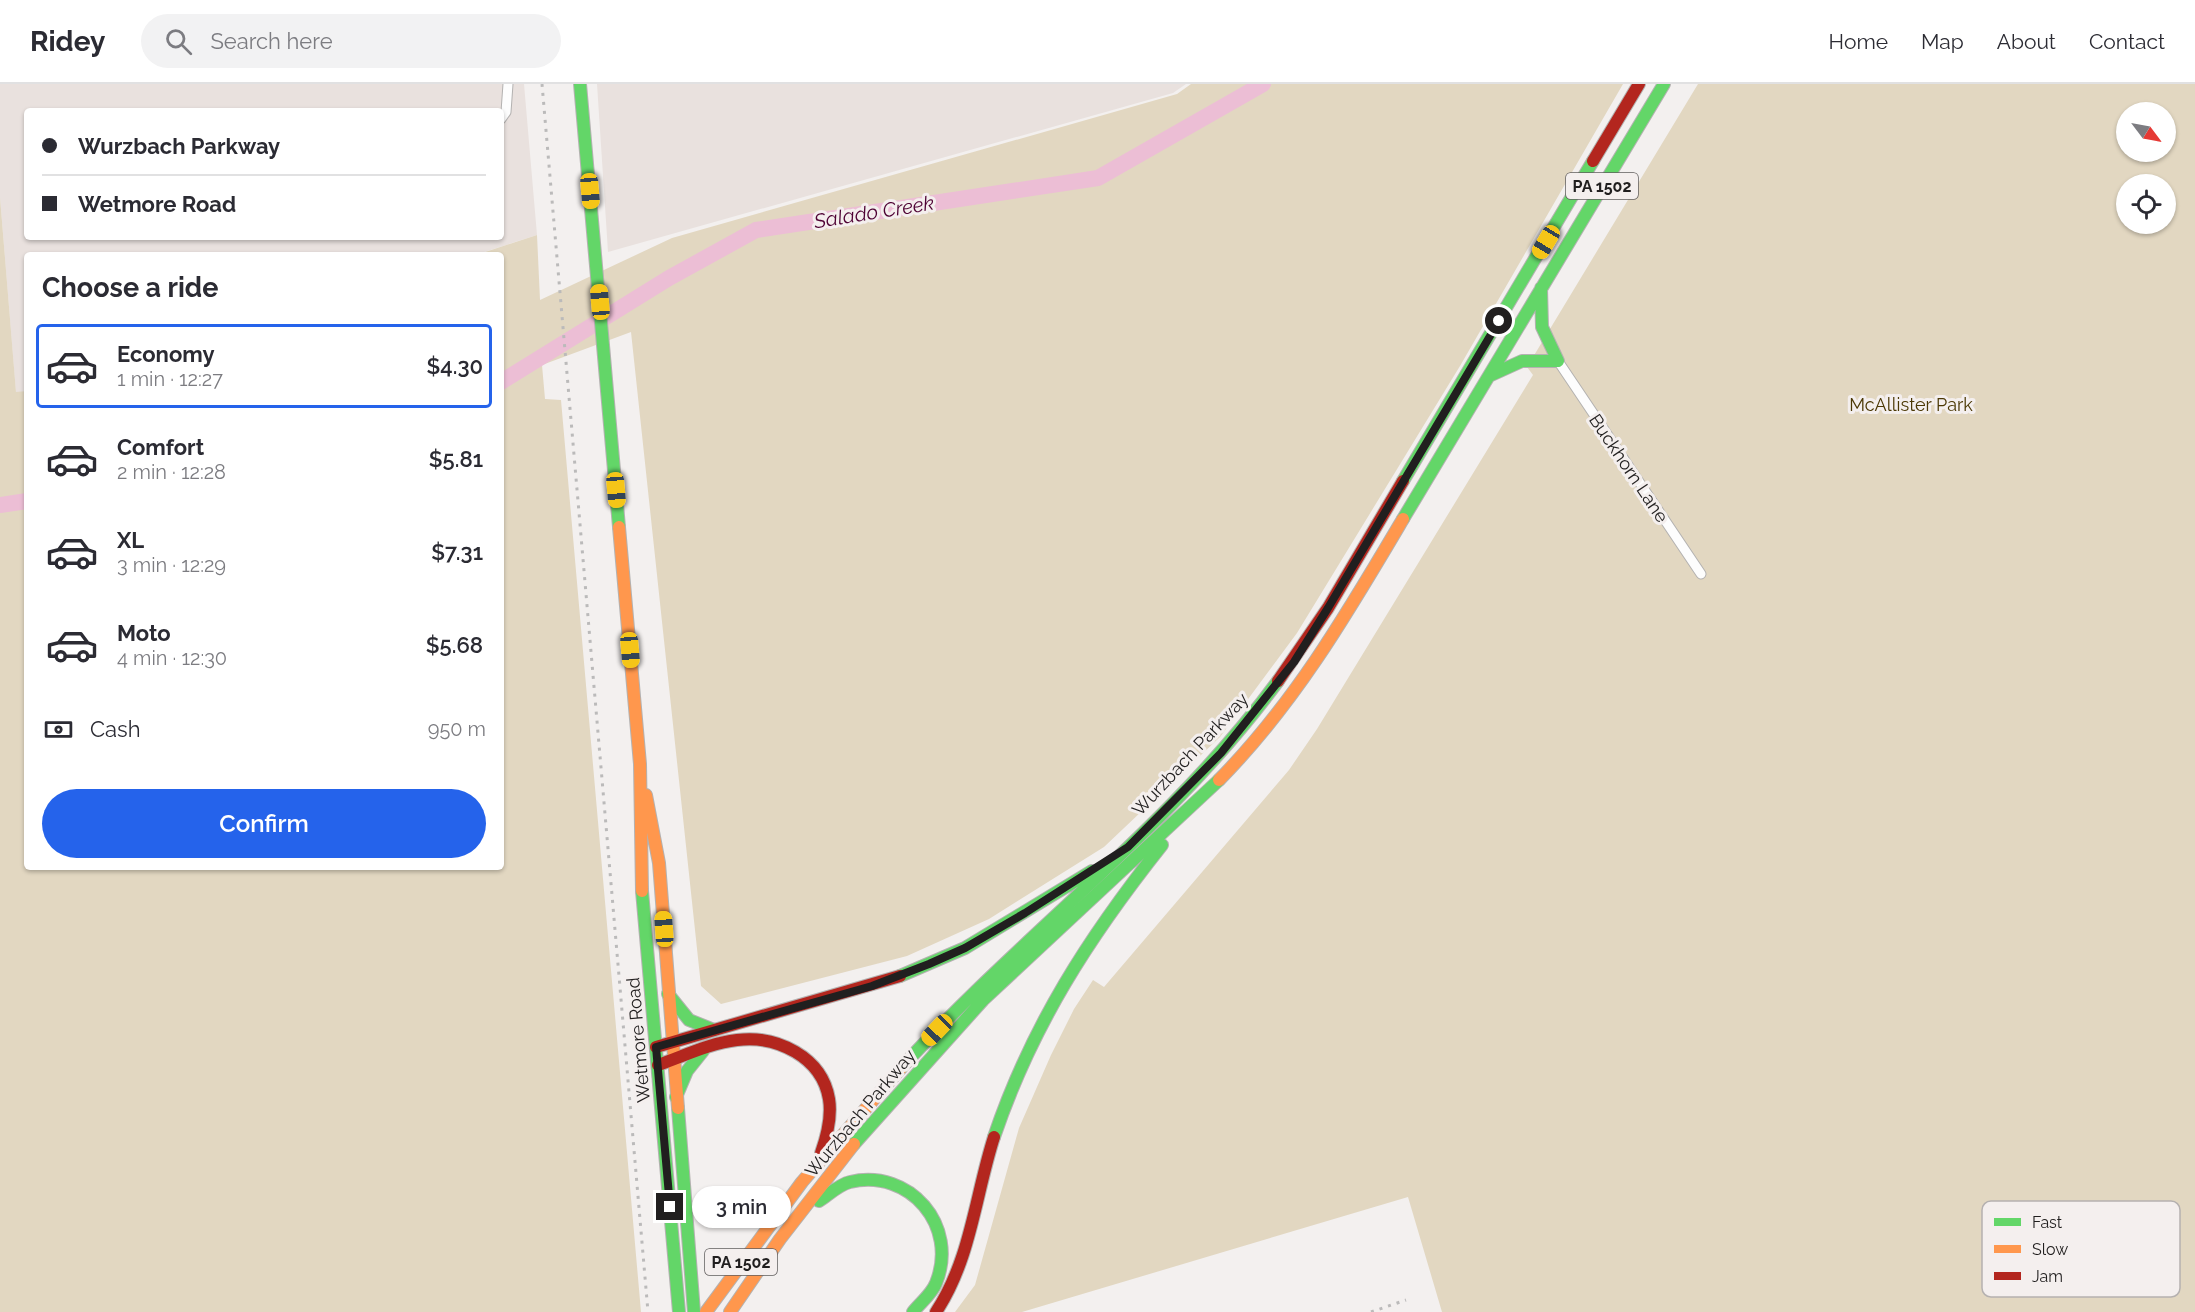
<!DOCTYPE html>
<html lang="en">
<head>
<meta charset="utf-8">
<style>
  body { margin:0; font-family:Raleway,sans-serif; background:#f2f2f3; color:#2b2b33; height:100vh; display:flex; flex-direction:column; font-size:22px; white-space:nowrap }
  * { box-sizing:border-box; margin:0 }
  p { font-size:20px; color:#7c7c81 }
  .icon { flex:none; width:33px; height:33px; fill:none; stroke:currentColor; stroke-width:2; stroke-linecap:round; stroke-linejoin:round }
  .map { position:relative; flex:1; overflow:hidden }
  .sheet { position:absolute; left:24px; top:168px; width:480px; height:618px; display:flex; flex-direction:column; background:#fff; border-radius:6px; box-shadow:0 2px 4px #0004 }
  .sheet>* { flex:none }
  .hud { position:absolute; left:24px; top:24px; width:480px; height:132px; border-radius:6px; box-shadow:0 2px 4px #0004; display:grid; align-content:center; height:132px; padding:0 18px; background:#fff }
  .needle { width:39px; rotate:122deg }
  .controls { position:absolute; left:2116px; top:18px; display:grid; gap:12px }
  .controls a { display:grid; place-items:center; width:60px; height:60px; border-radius:50%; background:#fff; box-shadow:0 2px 4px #0004; font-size:30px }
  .end { position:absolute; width:27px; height:27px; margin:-14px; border:8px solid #211f1f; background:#fff; box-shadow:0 0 0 3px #fff }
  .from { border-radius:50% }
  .bubble { position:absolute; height:42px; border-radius:21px; background:#fff; box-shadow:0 2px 4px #0004; font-size:20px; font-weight:600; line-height:42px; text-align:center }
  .car { position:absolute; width:18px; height:36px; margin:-18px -9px; border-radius:8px; box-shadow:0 0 4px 2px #0007; background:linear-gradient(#f5c518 24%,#345 0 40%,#f5c518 0 76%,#345 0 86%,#f5c518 0) }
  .hud b { display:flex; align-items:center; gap:21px; height:57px; font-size:22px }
  .hud b+b { border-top:2px solid #e1e1e2 }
  .hud i { width:15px; height:15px; background:#2b2b33 }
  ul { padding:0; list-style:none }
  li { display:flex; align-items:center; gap:18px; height:84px; margin:0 12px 9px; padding:0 6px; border:3px solid transparent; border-radius:6px }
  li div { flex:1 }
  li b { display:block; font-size:22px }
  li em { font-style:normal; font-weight:600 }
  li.active { border-color:#2563eb }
  li>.icon { width:54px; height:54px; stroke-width:1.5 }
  h2 { padding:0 18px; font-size:27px; line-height:72px }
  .pay { display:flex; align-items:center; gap:15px; height:66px; padding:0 18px; font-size:22px }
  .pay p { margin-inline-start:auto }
  .cta { display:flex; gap:12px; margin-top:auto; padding:12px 18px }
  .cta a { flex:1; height:69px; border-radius:36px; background:#2563eb; color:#fff; font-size:24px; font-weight:600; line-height:69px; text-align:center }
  header { display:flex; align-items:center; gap:36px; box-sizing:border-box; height:84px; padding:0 30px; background:#fff; border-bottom:2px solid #e1e1e2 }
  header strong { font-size:28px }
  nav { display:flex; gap:33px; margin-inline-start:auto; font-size:21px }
  .search { width:420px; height:54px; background:#f2f2f3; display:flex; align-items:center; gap:15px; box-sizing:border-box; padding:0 21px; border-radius:33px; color:#7c7c81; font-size:22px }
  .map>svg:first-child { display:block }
  .built { fill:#e9e1de; fill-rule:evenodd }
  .green { fill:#e2d7c1; fill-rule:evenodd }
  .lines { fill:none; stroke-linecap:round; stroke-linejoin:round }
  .river { stroke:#ecbed5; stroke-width:16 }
  .street-casing { stroke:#b4b2b1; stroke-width:11 }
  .fast-casing { stroke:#b4b2b1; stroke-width:14 }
  .slow-casing { stroke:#b4b2b1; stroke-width:14 }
  .jam-casing { stroke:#b4b2b1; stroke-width:14 }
  .street { stroke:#fdfdfd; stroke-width:9 }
  .fast { stroke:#63d668; stroke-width:12 }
  .slow { stroke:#ff974d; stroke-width:12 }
  .jam { stroke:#b3261e; stroke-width:12 }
  .rail { stroke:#bbbaba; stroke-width:3; stroke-dasharray:3 6; stroke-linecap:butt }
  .route { stroke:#211f1f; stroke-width:8 }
  .labels { text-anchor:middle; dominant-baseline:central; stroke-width:6; stroke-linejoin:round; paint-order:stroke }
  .shield { fill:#f4efee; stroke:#605d5d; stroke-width:1.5 }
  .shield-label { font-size:16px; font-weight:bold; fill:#211f1f }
  .park-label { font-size:18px; fill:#4b3804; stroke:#f4efee }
  .street-label { font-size:18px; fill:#211f1f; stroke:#f4efee }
  .water-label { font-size:20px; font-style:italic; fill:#4e0234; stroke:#f4efee }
  .key { fill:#f4efee; stroke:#b5b1b0; stroke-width:1.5 }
  .key-label { font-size:16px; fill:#211f1f }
</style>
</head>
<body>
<header>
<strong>Ridey</strong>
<div class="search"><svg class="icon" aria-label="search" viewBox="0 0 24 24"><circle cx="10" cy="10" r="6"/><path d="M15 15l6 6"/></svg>Search here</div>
<nav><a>Home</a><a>Map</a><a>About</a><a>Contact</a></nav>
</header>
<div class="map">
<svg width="2195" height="1228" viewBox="0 0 2195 1228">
  <rect width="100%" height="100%" fill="#f3f0ef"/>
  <path class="built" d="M 0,0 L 524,0 L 537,151 L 475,171 L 27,171 L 27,307 L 16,309 L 0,113 ZM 27,27 L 501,27 L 501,153 L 27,153 Z
    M 597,0 L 1186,0 L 1173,9 L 608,168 Z"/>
  <path class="green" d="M 1191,0 L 1623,0 L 1460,282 L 1297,549 L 1220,653 L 1104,763 L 989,835 L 907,872 L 721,920 L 701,902 L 631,248 L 542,281 L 545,315 L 561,316 L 641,1228 L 0,1228 L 0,113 L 16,308 L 27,307 L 27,783 L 501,783 L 501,171 L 476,171 L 537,151 L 540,216 L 672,154 L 1177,10 Z
    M 1698,0 L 2195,0 L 2195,1228 L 1442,1228 L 1408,1113 L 1022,1228 L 955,1228 L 975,1201 L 1019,1044 L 1051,971 L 1074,925 L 1093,896 L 1104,903 L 1289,686 L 1317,645 L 1533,291 L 1527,283 ZM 2127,28 L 2166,28 L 2166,68 L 2127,68 ZM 2127,100 L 2166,100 L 2166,140 L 2127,140 Z"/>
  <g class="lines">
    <path class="river" d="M 501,298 L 669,194 L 756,146 L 1098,94 L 1263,0
      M 0,421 L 27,417"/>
    <g class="street-casing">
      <path id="street" d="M 501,35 L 506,28 L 508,0
        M 1558,277 L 1701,490"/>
    </g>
    <g class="fast-casing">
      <path id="fast" d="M 580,0 L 619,443
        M 1541,204 L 1542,243 L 1558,277
        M 1489,292 L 1522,277 L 1558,277
        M 1403,397 L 1593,77
        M 1403,435 L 1664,0
        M 642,807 L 679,1228
        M 900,892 L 965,864 L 1092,787
        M 668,910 L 689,936 L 714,946
        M 901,984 C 1022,851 1171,743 1278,597
        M 676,1013 L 687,987 L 703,967
        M 678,1024 L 694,1228
        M 994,1053 C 1032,941 1089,853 1162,761
        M 854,1060 L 983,916 L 1219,696
        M 819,1117 C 828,1111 840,1100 850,1098 C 910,1084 959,1142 936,1199 C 932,1210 920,1219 913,1228"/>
    </g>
    <g class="slow-casing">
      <path id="slow" d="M 619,443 L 640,680 L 642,807
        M 1219,696 C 1295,619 1348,528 1403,435
        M 646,711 L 659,779 L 678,1024
        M 706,1228 L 802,1098 L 901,984
        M 730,1228 L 780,1155 L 854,1060"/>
    </g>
    <g class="jam-casing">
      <path id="jam" d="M 1593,77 L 1639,0
        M 1278,597 L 1328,524 L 1403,397
        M 656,963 L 900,892
        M 658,981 C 684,972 710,959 737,956 C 777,951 822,973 829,1015 C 832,1033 827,1052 821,1069
        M 936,1228 C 971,1175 975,1112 994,1053"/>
    </g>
    <use href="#street" class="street"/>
    <use href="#fast" class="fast"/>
    <use href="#slow" class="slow"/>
    <use href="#jam" class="jam"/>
    <path class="rail" d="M 542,0 L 648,1228
      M 1371,1228 L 1406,1216"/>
  </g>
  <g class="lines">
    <path class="route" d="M 670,1123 L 656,963 L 872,902 L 929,880 L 965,864 L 1025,829 L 1128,763 L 1221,669 L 1294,578 L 1328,524 L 1499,237"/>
  </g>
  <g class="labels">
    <g class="shield">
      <rect x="1566" y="89" width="72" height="26" rx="4.5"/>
      <rect x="705" y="1165" width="72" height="26" rx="4.5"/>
    </g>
    <g class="shield-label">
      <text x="1602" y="102">PA 1502</text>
      <text x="741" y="1178">PA 1502</text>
    </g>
    <g class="park-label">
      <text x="1911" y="320">McAllister Park</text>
    </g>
    <g class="street-label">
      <text transform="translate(1629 384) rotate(56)">Buckhorn Lane</text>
      <text transform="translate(1190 670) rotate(-47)">Wurzbach Parkway</text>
      <text transform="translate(638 956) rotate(-95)">Wetmore Road</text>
      <text transform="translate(860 1029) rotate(-50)">Wurzbach Parkway</text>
    </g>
    <g class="water-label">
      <text transform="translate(874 128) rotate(-9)">Salado Creek</text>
    </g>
  </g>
  <rect x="1982" y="1117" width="198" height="96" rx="9" class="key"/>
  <rect x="1994" y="1134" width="27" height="8" fill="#63d668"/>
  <rect x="1994" y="1161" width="27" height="8" fill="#ff974d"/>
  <rect x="1994" y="1188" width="27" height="8" fill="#b3261e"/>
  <g class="key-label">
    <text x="2032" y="1144">Fast</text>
    <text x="2032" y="1171">Slow</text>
    <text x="2032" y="1198">Jam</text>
  </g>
</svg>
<div class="controls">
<a><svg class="needle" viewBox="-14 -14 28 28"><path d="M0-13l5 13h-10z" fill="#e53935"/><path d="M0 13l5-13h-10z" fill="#7c7c81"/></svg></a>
<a><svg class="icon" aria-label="locate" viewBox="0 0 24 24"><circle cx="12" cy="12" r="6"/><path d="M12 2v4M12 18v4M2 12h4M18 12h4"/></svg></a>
</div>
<i class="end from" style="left:1499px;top:237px"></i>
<i class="end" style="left:670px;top:1123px"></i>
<div class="bubble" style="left:692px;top:1102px;width:99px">3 min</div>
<i class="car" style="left:590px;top:107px;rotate:175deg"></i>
<i class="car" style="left:1546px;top:158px;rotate:211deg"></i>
<i class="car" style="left:600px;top:218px;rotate:355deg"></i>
<i class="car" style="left:616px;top:406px;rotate:175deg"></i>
<i class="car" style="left:630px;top:566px;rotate:175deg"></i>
<i class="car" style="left:664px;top:845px;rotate:356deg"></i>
<i class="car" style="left:937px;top:946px;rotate:224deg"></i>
<div class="hud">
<b><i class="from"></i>Wurzbach Parkway</b>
<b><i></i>Wetmore Road</b>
</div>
<section class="sheet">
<h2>Choose a ride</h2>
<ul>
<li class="active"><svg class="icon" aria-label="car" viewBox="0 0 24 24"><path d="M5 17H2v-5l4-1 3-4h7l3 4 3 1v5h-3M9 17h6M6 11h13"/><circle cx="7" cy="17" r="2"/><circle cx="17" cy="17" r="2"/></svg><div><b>Economy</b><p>1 min · 12:27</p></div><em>$4.30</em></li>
<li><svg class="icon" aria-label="car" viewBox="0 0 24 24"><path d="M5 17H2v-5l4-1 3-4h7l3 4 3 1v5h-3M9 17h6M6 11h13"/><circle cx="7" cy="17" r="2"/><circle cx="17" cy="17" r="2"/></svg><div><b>Comfort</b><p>2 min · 12:28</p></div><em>$5.81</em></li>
<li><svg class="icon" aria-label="car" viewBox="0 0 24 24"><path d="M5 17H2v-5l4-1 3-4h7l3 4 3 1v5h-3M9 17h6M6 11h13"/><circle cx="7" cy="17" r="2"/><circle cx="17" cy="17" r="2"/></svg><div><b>XL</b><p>3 min · 12:29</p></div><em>$7.31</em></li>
<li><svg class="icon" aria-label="car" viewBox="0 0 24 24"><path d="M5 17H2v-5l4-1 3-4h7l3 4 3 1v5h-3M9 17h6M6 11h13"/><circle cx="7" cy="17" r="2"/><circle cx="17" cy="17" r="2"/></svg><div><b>Moto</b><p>4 min · 12:30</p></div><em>$5.68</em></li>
</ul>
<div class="pay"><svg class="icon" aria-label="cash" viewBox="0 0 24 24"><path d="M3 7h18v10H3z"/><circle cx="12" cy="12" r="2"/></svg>Cash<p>950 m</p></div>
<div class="cta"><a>Confirm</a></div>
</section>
</div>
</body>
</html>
